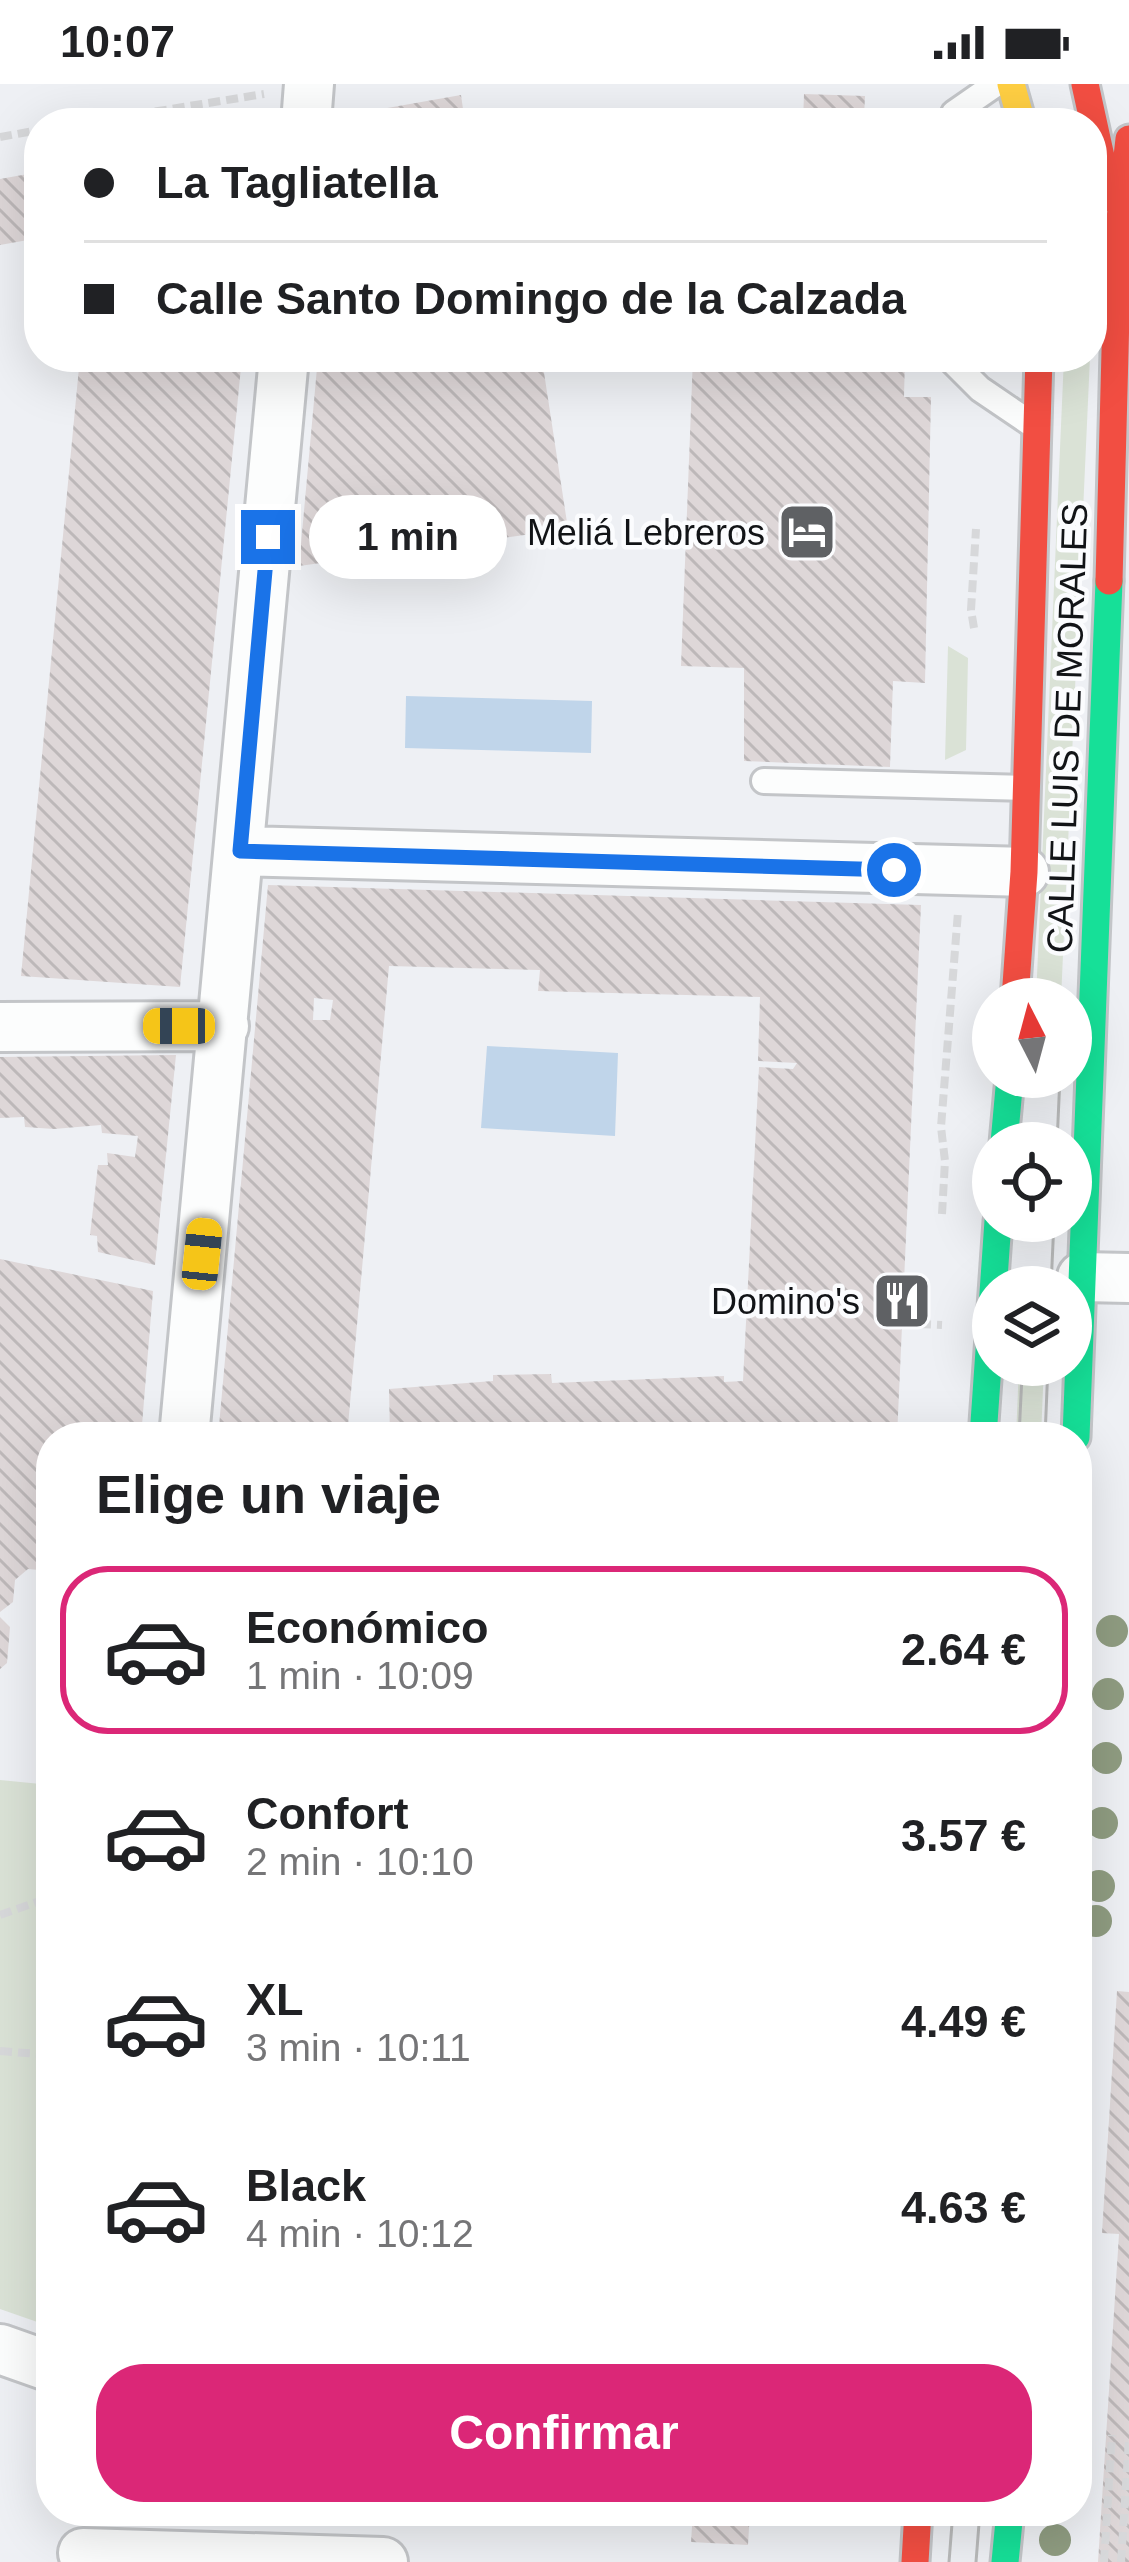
<!DOCTYPE html>
<html lang="es">
<head>
<meta charset="utf-8">
<style>
  body { margin:0; font-family:Helvetica,sans-serif; background:#f2f2f2; color:#202124; height:100vh; display:flex; flex-direction:column; font-size:45px; white-space:nowrap }
  * { box-sizing:border-box; margin:0 }
  p { font-size:39px; color:#757577 }
  .icon { flex:none; width:66px; height:66px; fill:none; stroke:currentColor; stroke-width:2; stroke-linecap:round; stroke-linejoin:round }
  .map { position:relative; flex:1; overflow:hidden }
  .side { position:absolute; left:36px; top:1338px; width:1056px; height:1104px; display:flex; flex-direction:column; background:#fff; border-radius:48px; box-shadow:0 12px 48px #0002 }
  .side>* { flex:none }
  .top-card { position:absolute; left:24px; top:24px; width:1083px; height:264px; border-radius:48px; box-shadow:0 12px 48px #0002; display:grid; align-content:center; height:264px; padding:0 60px; background:#fff }
  .needle { width:78px; rotate:354deg }
  .buttons { position:absolute; left:972px; top:894px; display:grid; gap:24px }
  .buttons a { display:grid; place-items:center; width:120px; height:120px; border-radius:50%; background:#fff; box-shadow:0 12px 48px #0002; font-size:60px }
  .end { position:absolute; width:54px; height:54px; margin:-27px; border:15px solid #1a73e8; background:#fff; box-shadow:0 0 0 6px #fff }
  .from { border-radius:50% }
  .bubble { position:absolute; height:84px; border-radius:42px; background:#fff; box-shadow:0 12px 48px #0002; font-size:39px; font-weight:700; line-height:84px; text-align:center }
  .car { position:absolute; width:36px; height:72px; margin:-36px -18px; border-radius:15px; box-shadow:0 0 9px 3px #0007; background:linear-gradient(#f5c518 24%,#345 0 40%,#f5c518 0 76%,#345 0 86%,#f5c518 0) }
  .top-card b { display:flex; align-items:center; gap:42px; height:114px; font-size:45px }
  .top-card b+b { border-top:3px solid #e0e0e0 }
  .top-card i { width:30px; height:30px; background:#202124 }
  ul { padding:0; list-style:none }
  li { display:flex; align-items:center; gap:36px; height:168px; margin:0 24px 18px; padding:0 36px; border:6px solid transparent; border-radius:48px }
  li div { flex:1 }
  li b { display:block; font-size:45px }
  li em { font-style:normal; font-weight:700 }
  li.selected { border-color:#db2777 }
  li>.icon { width:108px; height:108px; stroke-width:1.5 }
  h2 { padding:0 60px; font-size:54px; line-height:144px }
  .button { display:flex; gap:24px; margin-top:auto; padding:24px 60px }
  .button a { flex:1; height:138px; border-radius:48px; background:#db2777; color:#fff; font-size:48px; font-weight:700; line-height:138px; text-align:center }
  .status { display:flex; justify-content:space-between; align-items:center; height:84px; padding:0 60px; background:#fff; direction:ltr }
  .status svg { height:33px; fill:currentColor }
  .map>svg:first-child { display:block }
  .green { fill:#dae2d6 }
  .water { fill:#c0d5ea }
  .building { fill:url(#building-back-hatch); fill-rule:evenodd }
  .lines { fill:none; stroke-linecap:round; stroke-linejoin:round }
  .lane-casing { stroke:#c3c5c8; stroke-width:30 }
  .street-casing { stroke:#c3c5c8; stroke-width:54 }
  .fast-casing { stroke:#c3c5c8; stroke-width:33 }
  .slow-casing { stroke:#c3c5c8; stroke-width:33 }
  .jam-casing { stroke:#c3c5c8; stroke-width:33 }
  .path { stroke:#d7d8da; stroke-width:8; stroke-dasharray:12 6; stroke-linecap:butt }
  .lane { stroke:#fcfdfd; stroke-width:24 }
  .street { stroke:#fcfdfd; stroke-width:48 }
  .fast { stroke:#16e098; stroke-width:27 }
  .slow { stroke:#ffcf43; stroke-width:27 }
  .jam { stroke:#f24e42; stroke-width:27 }
  .tram { stroke:#b9baba; stroke-width:3 }
  .tree { fill:#8f9c81 }
  .route { stroke:#1a73e8; stroke-width:15 }
  .labels { text-anchor:middle; dominant-baseline:central; stroke-width:9; stroke-linejoin:round; paint-order:stroke }
  .poi-label { font-size:36px; fill:#121417; stroke:#fbfcfe; text-anchor:end }
  .street-label { font-size:36px; fill:#121417; stroke:#fbfcfe }
</style>
</head>
<body>
<div class="status"><b>10:07</b><svg viewBox="0 0 49 12"><path d="M0 12V9h3v3zM5 12V6h3v6zM10 12V3h3v9zM15 12V0h3v12zM26 1h20v11H26zM47 4h2v5h-2z"/></svg></div>
<div class="map">
<svg width="1129" height="2478" viewBox="0 0 1129 2478">
  <defs>
    <pattern id="building-back-hatch" width="6" height="6" patternUnits="userSpaceOnUse" patternTransform="scale(3)"><rect width="6" height="6" fill="#ded7d8"/><path d="M-1 5l2 2M0 0l6 6M5-1l2 2" fill="none" stroke="#bdb8b9"/></pattern>
  </defs>
  <rect width="100%" height="100%" fill="#eef0f4"/>
  <path class="green" d="M 1064,273 L 1090,273 L 1061,915 L 1036,915 Z
    M 948,562 L 968,574 L 966,666 L 945,676 Z
    M 1019,1281 L 1044,1281 L 1041,1353 L 1016,1353 Z
    M 0,1696 L 51,1701 L 51,2236 L 43,2240 L 0,2225 Z"/>
  <path class="water" d="M 406,612 L 592,617 L 591,669 L 405,664 Z
    M 487,962 L 618,969 L 615,1052 L 481,1044 Z"/>
  <path class="building" d="M 804,10 L 865,12 L 864,33 L 913,35 L 913,39 L 803,39 Z
    M 461,11 L 465,39 L 343,39 L 342,32 Z
    M 39,88 L 39,154 L 0,161 L 0,95 Z
    M 80,273 L 242,273 L 180,903 L 21,892 Z
    M 318,273 L 500,273 L 503,288 L 543,282 L 568,445 L 299,482 Z
    M 693,273 L 905,273 L 904,313 L 931,313 L 925,599 L 893,597 L 890,683 L 744,677 L 744,584 L 681,582 Z
    M 268,801 L 921,821 L 897,1353 L 390,1353 L 389,1305 L 493,1297 L 493,1291 L 551,1290 L 552,1299 L 724,1292 L 724,1298 L 743,1297 L 759,983 L 793,985 L 797,979 L 758,977 L 760,913 L 538,907 L 540,886 L 389,882 L 347,1353 L 218,1353 ZM 314,914 L 333,916 L 330,936 L 313,936 Z
    M 176,971 L 155,1181 L 98,1168 L 97,1152 L 90,1151 L 98,1081 L 108,1081 L 107,1069 L 135,1073 L 138,1052 L 102,1049 L 101,1041 L 54,1045 L 25,1043 L 24,1033 L 0,1034 L 0,973 Z
    M 0,1175 L 153,1207 L 141,1353 L 51,1353 L 51,1487 L 28,1485 L 15,1496 L 13,1518 L 0,1528 Z
    M 0,1533 L 10,1543 L 7,1579 L 0,1585 Z
    M 1117,1907 L 1129,1908 L 1129,2478 L 1098,2478 L 1119,2150 L 1102,2149 Z
    M 693,2427 L 750,2427 L 748,2461 L 691,2458 Z"/>
  <g class="lines">
    <g class="lane-casing">
      <path id="lane" d="M 950,39 L 954,29 L 996,0
        M 948,273 L 980,305 L 1030,339
        M 764,697 L 1024,704"/>
    </g>
    <g class="street-casing">
      <path id="street" d="M 306,39 L 309,0
        M 240,767 L 1024,788
        M 0,943 L 224,942
        M 1082,1193 L 1129,1194
        M 184,1353 L 284,273
        M 0,2265 L 51,2283
        M 83,2469 L 383,2478"/>
    </g>
    <g class="fast-casing">
      <path id="fast" d="M 1004,1059 L 1010,993
        M 983,1353 L 998,1137
        M 1076,1353 L 1109,497
        M 1005,2478 L 1010,2427"/>
    </g>
    <g class="slow-casing">
      <path id="slow" d="M 1011,0 L 1022,39"/>
    </g>
    <g class="jam-casing">
      <path id="jam" d="M 1085,0 L 1110,114
        M 1109,497 L 1118,153 L 1129,55
        M 1015,915 L 1024,788 L 1039,273
        M 915,2478 L 918,2427"/>
    </g>
    <path class="path" d="M 84,39 L 264,10
      M 0,53 L 39,46
      M 974,544 L 971,526 L 976,445
      M 942,1130 L 945,1077 L 941,1043 L 958,828
      M 919,1240 L 942,1241
      M 0,1831 L 51,1813
      M 0,1967 L 51,1971
      M 1104,2478 L 1112,2351
      M 1121,2478 L 1129,2355"/>
    <use href="#lane" class="lane"/>
    <use href="#street" class="street"/>
    <use href="#fast" class="fast"/>
    <use href="#slow" class="slow"/>
    <use href="#jam" class="jam"/>
    <path class="tram" d="M 1057,1059 L 1060,993
      M 1051,1203 L 1054,1137
      M 1019,1353 L 1022,1291
      M 1045,1353 L 1048,1281
      M 949,2478 L 953,2427
      M 976,2478 L 980,2427"/>
  </g>
  <g class="tree">
    <circle cx="1112" cy="1547" r="16"/>
    <circle cx="1108" cy="1610" r="16"/>
    <circle cx="1106" cy="1674" r="16"/>
    <circle cx="1102" cy="1739" r="16"/>
    <circle cx="1099" cy="1802" r="16"/>
    <circle cx="1096" cy="1837" r="16"/>
    <circle cx="1055" cy="2456" r="16"/>
  </g>
  <g class="lines">
    <path class="route" d="M 268,453 L 240,767 L 894,786"/>
  </g>
  <defs>
    <g id="hotel-square" transform="scale(3)"><rect x="-9" y="-9" width="18" height="18" rx="4" fill="#5f6164" stroke="#fbfcfe"/><path d="M-6-4.5h1.5V1H6V5H4.5V3h-9V5H-6ZM-4 0a1.8 1.8 0 1 1 3.6 0ZM.5 0V-2.5h3Q6-2.5 6 0Z" fill="#fff"/></g>
    <g id="restaurant-square" transform="scale(3)"><rect x="-9" y="-9" width="18" height="18" rx="4" fill="#5f6164" stroke="#fbfcfe"/><path d="M-5-6h1v4h1v-4h1v4h1v-4h1v5L-1.5 .5V6h-2V.5L-5-1ZM5-6V6H3V1.5H1.5Q1.5-4 5-6Z" fill="#fff"/></g>
  </defs>
  <g fill-rule="evenodd">
    <use href="#hotel-square" x="807" y="448"/>
    <use href="#restaurant-square" x="902" y="1217"/>
  </g>
  <g class="labels">
    <g class="poi-label">
      <text x="765" y="448">Meliá Lebreros</text>
      <text x="860" y="1217">Domino's</text>
    </g>
    <g class="street-label">
      <text transform="translate(1067 644) rotate(-88)">CALLE LUIS DE MORALES</text>
    </g>
  </g>
</svg>
<div class="buttons">
<a><svg class="needle" viewBox="-14 -14 28 28"><path d="M0-13l5 13h-10z" fill="#e53935"/><path d="M0 13l5-13h-10z" fill="#757577"/></svg></a>
<a><svg class="icon" aria-label="locate" viewBox="0 0 24 24"><circle cx="12" cy="12" r="6"/><path d="M12 2v4M12 18v4M2 12h4M18 12h4"/></svg></a>
<a><svg class="icon" aria-label="layers" viewBox="0 0 24 24"><path d="M12 4l9 5-9 5-9-5zM3 14l9 5 9-5"/></svg></a>
</div>
<i class="end from" style="left:894px;top:786px"></i>
<i class="end" style="left:268px;top:453px"></i>
<div class="bubble" style="left:309px;top:411px;width:198px">1 min</div>
<i class="car" style="left:179px;top:942px;rotate:270deg"></i>
<i class="car" style="left:202px;top:1170px;rotate:6deg"></i>
<div class="top-card">
<b><i class="from"></i>La Tagliatella</b>
<b><i></i>Calle Santo Domingo de la Calzada</b>
</div>
<section class="side">
<h2>Elige un viaje</h2>
<ul>
<li class="selected"><svg class="icon" aria-label="car" viewBox="0 0 24 24"><path d="M5 17H2v-5l4-1 3-4h7l3 4 3 1v5h-3M9 17h6M6 11h13"/><circle cx="7" cy="17" r="2"/><circle cx="17" cy="17" r="2"/></svg><div><b>Económico</b><p>1 min · 10:09</p></div><em>2.64 €</em></li>
<li><svg class="icon" aria-label="car" viewBox="0 0 24 24"><path d="M5 17H2v-5l4-1 3-4h7l3 4 3 1v5h-3M9 17h6M6 11h13"/><circle cx="7" cy="17" r="2"/><circle cx="17" cy="17" r="2"/></svg><div><b>Confort</b><p>2 min · 10:10</p></div><em>3.57 €</em></li>
<li><svg class="icon" aria-label="car" viewBox="0 0 24 24"><path d="M5 17H2v-5l4-1 3-4h7l3 4 3 1v5h-3M9 17h6M6 11h13"/><circle cx="7" cy="17" r="2"/><circle cx="17" cy="17" r="2"/></svg><div><b>XL</b><p>3 min · 10:11</p></div><em>4.49 €</em></li>
<li><svg class="icon" aria-label="car" viewBox="0 0 24 24"><path d="M5 17H2v-5l4-1 3-4h7l3 4 3 1v5h-3M9 17h6M6 11h13"/><circle cx="7" cy="17" r="2"/><circle cx="17" cy="17" r="2"/></svg><div><b>Black</b><p>4 min · 10:12</p></div><em>4.63 €</em></li>
</ul>
<div class="button"><a>Confirmar</a></div>
</section>
</div>
</body>
</html>
